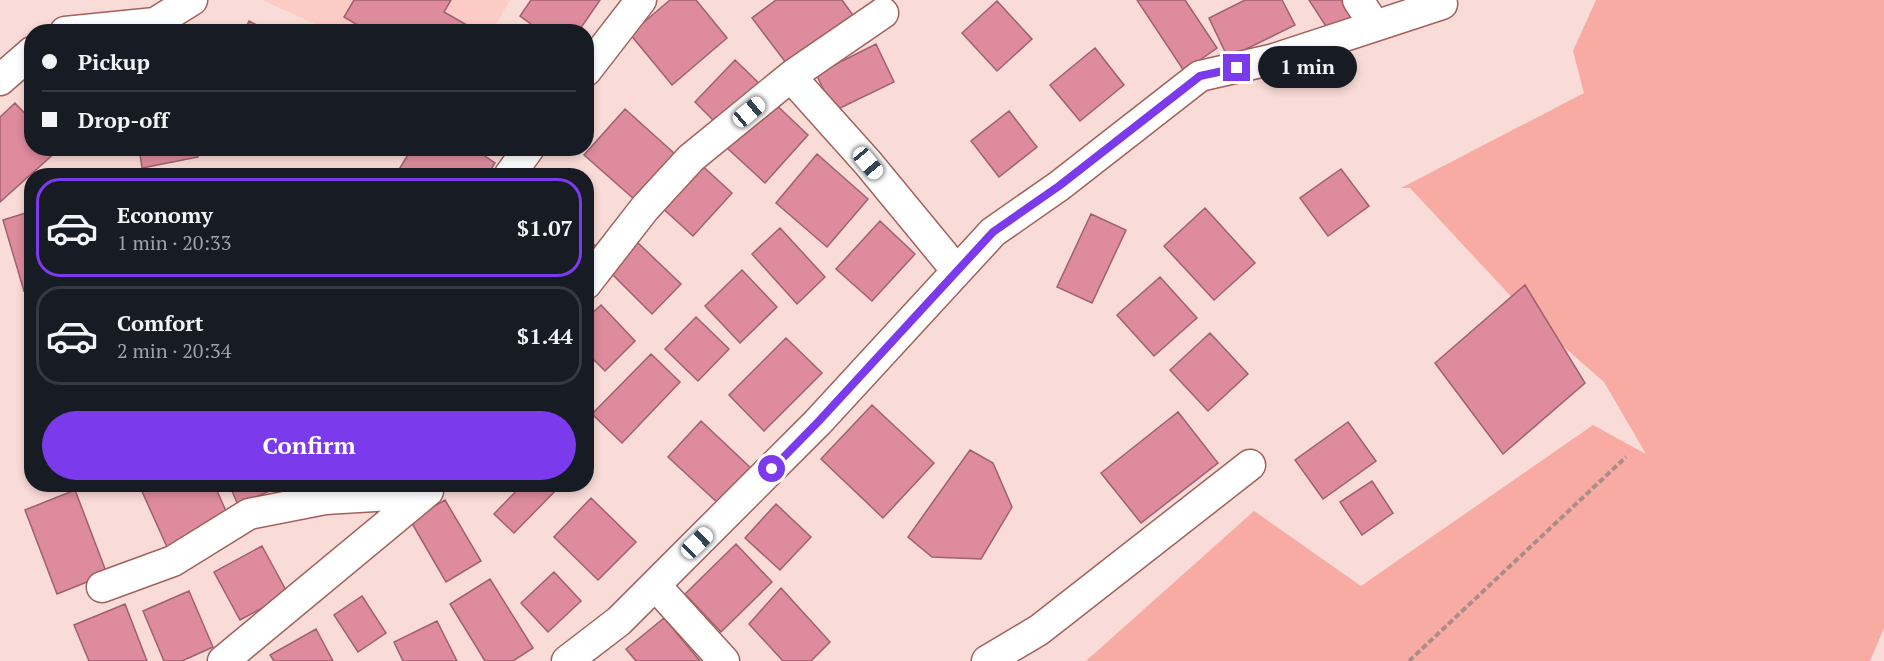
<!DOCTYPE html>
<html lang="en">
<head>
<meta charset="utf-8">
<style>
  body { margin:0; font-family:"PT Serif",serif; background:#242831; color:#f1f3f6; height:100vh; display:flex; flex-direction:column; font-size:22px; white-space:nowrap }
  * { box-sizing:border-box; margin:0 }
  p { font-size:20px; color:#9ea1a6 }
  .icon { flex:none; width:33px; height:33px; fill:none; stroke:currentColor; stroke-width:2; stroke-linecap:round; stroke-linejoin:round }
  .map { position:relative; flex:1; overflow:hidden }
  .side { position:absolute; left:24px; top:168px; width:570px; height:324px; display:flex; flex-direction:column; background:#171b24; border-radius:24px; box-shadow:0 3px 9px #0003 }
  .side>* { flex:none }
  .hud { position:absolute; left:24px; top:24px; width:570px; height:132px; border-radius:24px; box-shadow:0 3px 9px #0003; display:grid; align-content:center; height:132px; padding:0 18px; background:#171b24 }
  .end { position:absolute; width:27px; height:27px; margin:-14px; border:8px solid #7c3aed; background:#fff; box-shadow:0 0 0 3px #fff }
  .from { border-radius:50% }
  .bubble { position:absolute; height:42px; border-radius:21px; background:#171b24; box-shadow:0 3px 9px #0003; font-size:20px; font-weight:600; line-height:42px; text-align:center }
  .car { position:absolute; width:18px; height:36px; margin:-18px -9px; border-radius:8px; box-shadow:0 0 4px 2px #0007; background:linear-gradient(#fff 24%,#345 0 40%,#fff 0 76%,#345 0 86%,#fff 0) }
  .hud b { display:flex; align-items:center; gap:21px; height:57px; font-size:22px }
  .hud b+b { border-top:2px solid #363941 }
  .hud i { width:15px; height:15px; background:#f1f3f6 }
  ul { padding:10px 0 0; list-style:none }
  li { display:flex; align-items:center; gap:18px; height:99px; margin:0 12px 9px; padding:0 6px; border:3px solid #363941; border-radius:24px }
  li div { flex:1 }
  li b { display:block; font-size:22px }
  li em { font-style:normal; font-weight:600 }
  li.selected { border-color:#7c3aed }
  li>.icon { width:54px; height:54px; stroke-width:1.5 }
  .cta { display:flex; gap:12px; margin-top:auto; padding:12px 18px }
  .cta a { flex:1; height:69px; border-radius:36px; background:#7c3aed; color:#fff; font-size:24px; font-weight:600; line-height:69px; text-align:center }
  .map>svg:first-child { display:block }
  .built { fill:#fdcbc5 }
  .green { fill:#f8aba3 }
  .building { fill:#dd8b9d; stroke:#a1606f; stroke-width:1.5 }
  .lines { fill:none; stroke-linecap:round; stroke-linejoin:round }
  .minor-casing { stroke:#a3615c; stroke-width:33 }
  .path { stroke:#aa8c89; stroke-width:4; stroke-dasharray:6 3; stroke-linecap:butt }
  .minor { stroke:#fff; stroke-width:30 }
  .route { stroke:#7c3aed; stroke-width:8 }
</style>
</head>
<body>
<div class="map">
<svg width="1884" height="661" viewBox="0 0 1884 661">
  <rect width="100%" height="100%" fill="#f9dbd7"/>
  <path class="built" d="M 262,0 L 510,0 L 491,32 L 331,31 Z"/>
  <path class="green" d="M 1596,0 L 1884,0 L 1884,628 L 1870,661 L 1086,661 L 1254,511 L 1361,586 L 1593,425 L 1646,454 L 1604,382 L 1533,320 L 1410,188 L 1401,188 L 1584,93 L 1573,51 Z"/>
  <path class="building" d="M 354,0 L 451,0 L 444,12 L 474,29 L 472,32 L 369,32 L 344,17 Z
    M 531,0 L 600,0 L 578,32 L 542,32 L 520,16 Z
    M 670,0 L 696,0 L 727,38 L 672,85 L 630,34 Z
    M 776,0 L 842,0 L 855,18 L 790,68 L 752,18 Z
    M 1137,0 L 1185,0 L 1217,48 L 1184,71 Z
    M 1245,0 L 1282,0 L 1295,25 L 1228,58 L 1209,18 Z
    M 1309,0 L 1345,0 L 1355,15 L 1329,31 Z
    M 997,1 L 1032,39 L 997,71 L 962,33 Z
    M 249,21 L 270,32 L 244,32 Z
    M 876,44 L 894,82 L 834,111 L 816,74 Z
    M 1095,48 L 1124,85 L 1080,121 L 1050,85 Z
    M 735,60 L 763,87 L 722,129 L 695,102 Z
    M 770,99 L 808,135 L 765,183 L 726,147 Z
    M 15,103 L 32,121 L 32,148 L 58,150 L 0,202 L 0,117 Z
    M 625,109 L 675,154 L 634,199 L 584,155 Z
    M 1009,111 L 1037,147 L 999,177 L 971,141 Z
    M 139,148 L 196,148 L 198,157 L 142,168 Z
    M 412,148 L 473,148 L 495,163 L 487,176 L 395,176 Z
    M 817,154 L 868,199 L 827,247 L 776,203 Z
    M 698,162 L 732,193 L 693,236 L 659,205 Z
    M 1341,169 L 1369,206 L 1328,236 L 1300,198 Z
    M 1205,208 L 1255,263 L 1214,300 L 1164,246 Z
    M 32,211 L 32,289 L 24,291 L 3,220 Z
    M 1091,214 L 1126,230 L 1092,303 L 1057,287 Z
    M 880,221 L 915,254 L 872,301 L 836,269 Z
    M 780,228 L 825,277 L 797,304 L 752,254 Z
    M 586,238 L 597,247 L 586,259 Z
    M 637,242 L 681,284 L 652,314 L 609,271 Z
    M 742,270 L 777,307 L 740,343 L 705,306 Z
    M 1160,277 L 1197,318 L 1154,356 L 1117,315 Z
    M 1525,285 L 1585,383 L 1503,454 L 1435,363 Z
    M 601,305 L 635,341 L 605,371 L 586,352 L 586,319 Z
    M 696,317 L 729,349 L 698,381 L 665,349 Z
    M 1210,333 L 1248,374 L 1208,411 L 1170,370 Z
    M 786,338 L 822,373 L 764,431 L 729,395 Z
    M 651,354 L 680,382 L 622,443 L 592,414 Z
    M 872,405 L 934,463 L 883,518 L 821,459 Z
    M 1178,412 L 1218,463 L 1141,523 L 1101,473 Z
    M 701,421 L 753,470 L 721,506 L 668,457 Z
    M 1348,422 L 1376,461 L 1323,499 L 1295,460 Z
    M 970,450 L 993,463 L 1012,507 L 981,559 L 932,557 L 908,537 Z
    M 1372,481 L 1393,513 L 1362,535 L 1340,502 Z
    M 145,484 L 214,484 L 229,518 L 167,547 L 140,487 Z
    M 229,484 L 285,484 L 238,505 Z
    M 523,484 L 562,484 L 514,533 L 494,514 Z
    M 75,490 L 107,574 L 57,594 L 25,510 Z
    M 591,498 L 636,542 L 598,580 L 554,537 Z
    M 445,500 L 481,561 L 446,582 L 410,520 Z
    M 776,504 L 811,537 L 780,570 L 745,538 Z
    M 736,544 L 772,582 L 721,632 L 685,594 Z
    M 262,546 L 288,594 L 240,620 L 214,572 Z
    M 554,572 L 581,601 L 548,632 L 521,603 Z
    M 490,579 L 533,648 L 513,661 L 485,661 L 450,604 Z
    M 781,588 L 830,642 L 811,661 L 783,661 L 749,624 Z
    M 189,591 L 213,647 L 182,661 L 164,661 L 143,611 Z
    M 362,596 L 386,633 L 358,652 L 334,615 Z
    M 125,604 L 147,661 L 89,661 L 74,625 Z
    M 664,618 L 700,661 L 636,661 L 626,649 Z
    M 437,621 L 457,661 L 403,661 L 394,642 Z
    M 316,629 L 333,661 L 274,661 L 270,655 Z"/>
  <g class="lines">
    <g class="minor-casing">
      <path id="minor" d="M 1358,0 L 1375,26
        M 65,32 L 155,23 L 192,0
        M 586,71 L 641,0
        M 791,77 L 868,163 L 957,271
        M 0,80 L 32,52
        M 509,176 L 529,148
        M 586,284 L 645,208 L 691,158 L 794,74 L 883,13
        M 655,585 L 724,661
        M 102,587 L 173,561 L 249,514 L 325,499 L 425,493
        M 223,661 L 428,491
        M 567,661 L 619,621 L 818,422 L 993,232 L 1059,186 L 1200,76 L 1274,59 L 1442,4
        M 987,661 L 1039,630 L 1250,465"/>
    </g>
    <path class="path" d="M 1409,661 L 1626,457"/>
    <use href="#minor" class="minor"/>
  </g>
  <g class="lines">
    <path class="route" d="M 772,469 L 818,422 L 993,232 L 1059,186 L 1200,76 L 1237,68"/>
  </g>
</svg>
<i class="end from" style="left:772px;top:469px"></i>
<i class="end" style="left:1237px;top:68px"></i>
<div class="bubble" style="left:1258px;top:46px;width:99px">1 min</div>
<i class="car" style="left:749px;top:112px;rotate:50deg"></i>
<i class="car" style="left:868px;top:163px;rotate:140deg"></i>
<i class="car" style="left:697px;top:543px;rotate:46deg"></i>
<div class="hud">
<b><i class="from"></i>Pickup</b>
<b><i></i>Drop-off</b>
</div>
<section class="side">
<ul>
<li class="selected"><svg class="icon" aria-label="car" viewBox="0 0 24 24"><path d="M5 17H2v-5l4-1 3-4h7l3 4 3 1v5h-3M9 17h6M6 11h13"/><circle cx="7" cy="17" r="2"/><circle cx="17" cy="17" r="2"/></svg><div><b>Economy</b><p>1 min · 20:33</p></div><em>$1.07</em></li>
<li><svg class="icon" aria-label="car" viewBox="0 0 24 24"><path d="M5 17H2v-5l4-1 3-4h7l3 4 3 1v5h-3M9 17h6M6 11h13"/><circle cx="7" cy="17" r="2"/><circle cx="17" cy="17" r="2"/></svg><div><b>Comfort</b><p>2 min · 20:34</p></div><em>$1.44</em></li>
</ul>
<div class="cta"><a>Confirm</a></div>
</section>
</div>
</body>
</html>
